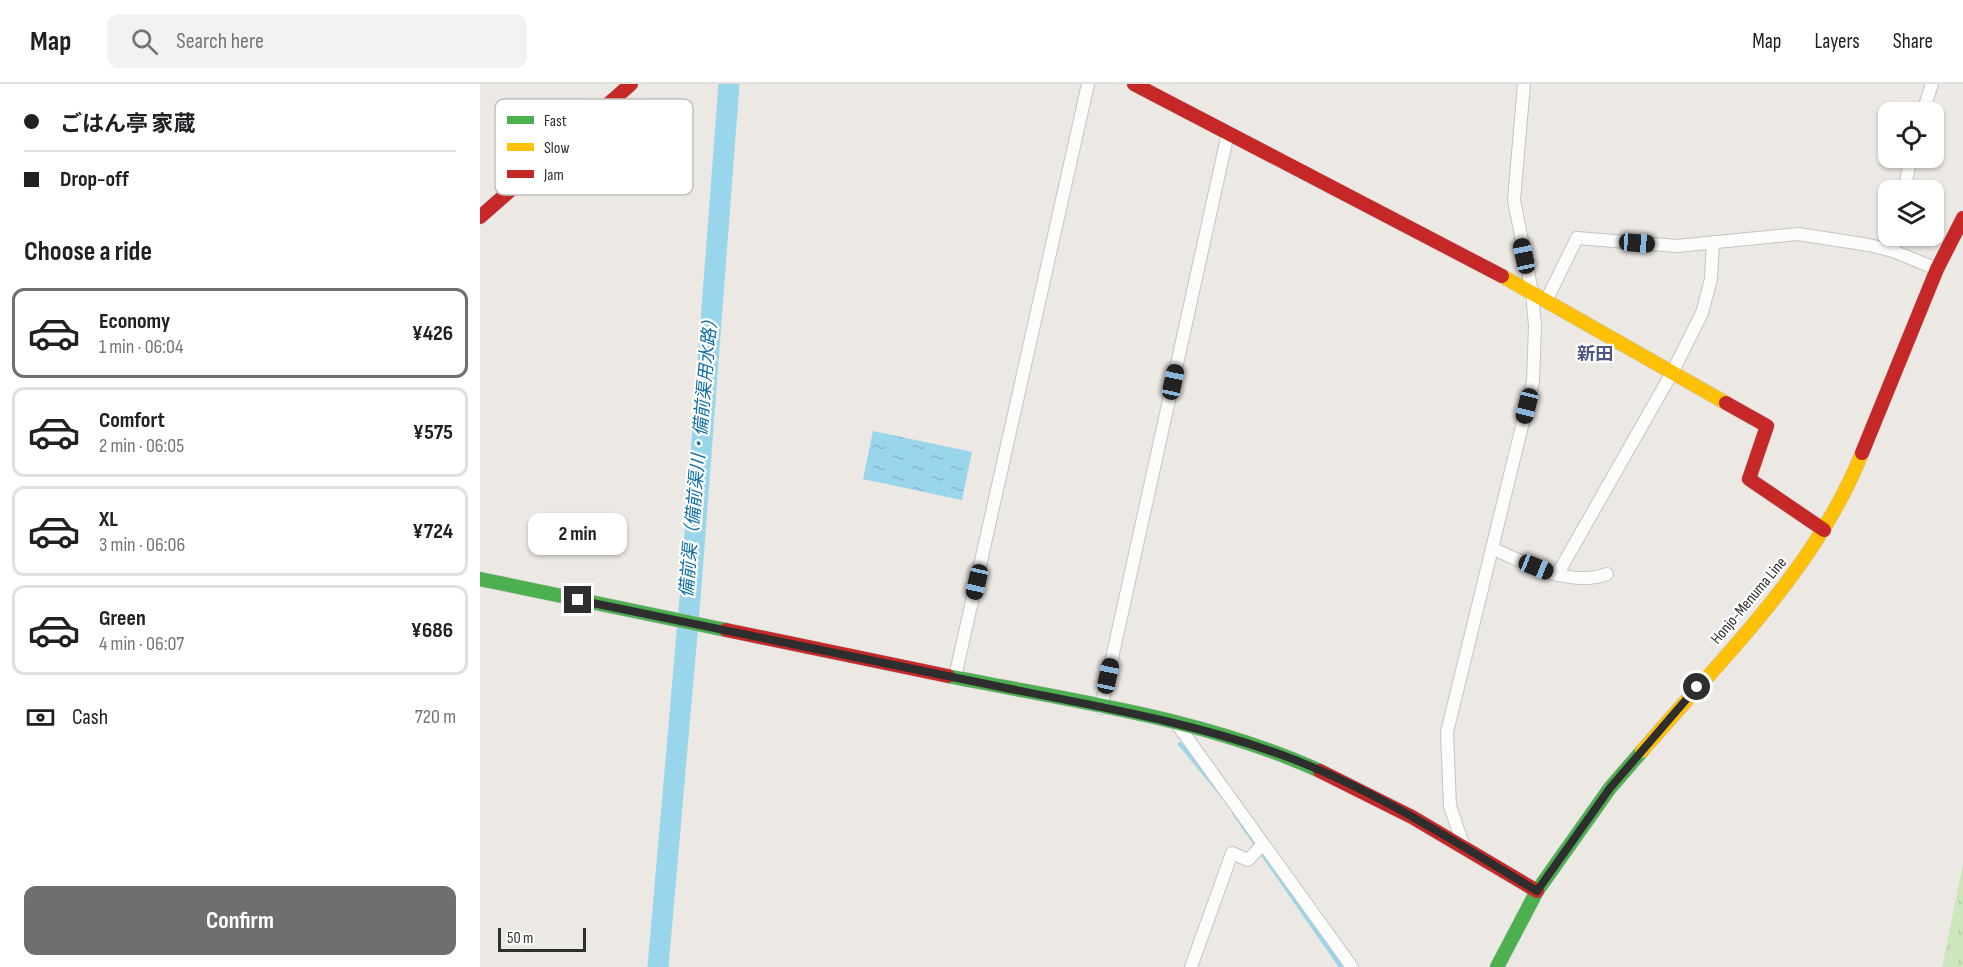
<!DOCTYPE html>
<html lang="en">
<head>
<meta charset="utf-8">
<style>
  body { margin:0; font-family:"Sofia Sans Condensed","Noto Sans JP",sans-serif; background:#f2f2f2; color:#202124; height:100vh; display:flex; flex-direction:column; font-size:22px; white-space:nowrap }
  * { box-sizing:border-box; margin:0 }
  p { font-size:20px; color:#757577 }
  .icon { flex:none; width:33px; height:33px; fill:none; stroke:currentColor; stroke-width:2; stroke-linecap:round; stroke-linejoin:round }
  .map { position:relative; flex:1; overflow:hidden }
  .details { display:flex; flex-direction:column; background:#fff; width:480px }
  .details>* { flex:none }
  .guide { display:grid; align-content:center; height:132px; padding:0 24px; background:#fff }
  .fabs { position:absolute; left:1398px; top:18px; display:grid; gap:12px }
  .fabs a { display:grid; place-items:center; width:66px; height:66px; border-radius:12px; background:#fff; box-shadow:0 2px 4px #0004; font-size:30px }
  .scale { position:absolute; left:18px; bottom:15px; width:88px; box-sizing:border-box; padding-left:6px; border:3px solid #2e2e2e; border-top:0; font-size:16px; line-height:21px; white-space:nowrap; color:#2e2e2e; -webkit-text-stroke:4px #fff; paint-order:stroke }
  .end { position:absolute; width:27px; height:27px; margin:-14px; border:8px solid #2e2e2e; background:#fff; box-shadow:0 0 0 3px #fff }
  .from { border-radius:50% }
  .bubble { position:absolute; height:42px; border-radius:12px; background:#fff; box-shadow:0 2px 4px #0004; font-size:20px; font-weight:700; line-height:42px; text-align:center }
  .car { position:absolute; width:18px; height:36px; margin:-18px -9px; border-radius:8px; box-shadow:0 0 4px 2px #0007; background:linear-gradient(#222 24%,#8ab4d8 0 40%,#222 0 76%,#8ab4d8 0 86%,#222 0) }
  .guide b { display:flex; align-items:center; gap:21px; height:57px; font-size:22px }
  .guide b+b { border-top:2px solid #e0e0e0 }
  .guide i { width:15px; height:15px; background:#202124 }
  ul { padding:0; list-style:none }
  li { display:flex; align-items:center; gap:18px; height:90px; margin:0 12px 9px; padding:0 12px; border:3px solid #e0e0e0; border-radius:12px }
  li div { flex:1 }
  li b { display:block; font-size:22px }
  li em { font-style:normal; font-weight:700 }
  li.active { border-color:#706f6e }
  li>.icon { width:54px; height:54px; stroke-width:1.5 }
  h2 { padding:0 24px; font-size:27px; line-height:72px }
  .pay { display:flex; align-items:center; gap:15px; height:66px; padding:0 24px; font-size:22px }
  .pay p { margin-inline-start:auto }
  .primary-button { display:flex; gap:12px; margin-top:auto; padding:12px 24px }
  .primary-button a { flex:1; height:69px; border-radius:12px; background:#706f6e; color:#fff; font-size:24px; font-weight:700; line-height:69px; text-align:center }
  header { display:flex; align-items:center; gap:36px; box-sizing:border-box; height:84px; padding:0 30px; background:#fff; border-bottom:2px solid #e0e0e0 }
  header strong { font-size:28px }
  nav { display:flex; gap:33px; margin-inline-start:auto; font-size:21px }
  .search { width:420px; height:54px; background:#f2f2f2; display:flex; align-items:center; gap:15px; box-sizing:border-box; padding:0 21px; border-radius:12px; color:#757577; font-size:22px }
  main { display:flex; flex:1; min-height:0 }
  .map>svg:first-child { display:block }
  .grass { fill:url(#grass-tufts) }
  .water { fill:url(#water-ripples) }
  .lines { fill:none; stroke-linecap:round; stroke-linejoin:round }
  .stream { stroke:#99d6ec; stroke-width:4 }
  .river { stroke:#99d6ec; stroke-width:21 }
  .street-casing { stroke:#c5c4c5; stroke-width:14 }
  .fast-casing { stroke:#c5c4c5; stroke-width:15 }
  .slow-casing { stroke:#c5c4c5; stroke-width:15 }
  .jam-casing { stroke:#c5c4c5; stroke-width:15 }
  .street { stroke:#fcfcfb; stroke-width:12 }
  .fast { stroke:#4caf50; stroke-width:14 }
  .slow { stroke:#ffc107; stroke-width:14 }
  .jam { stroke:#c62828; stroke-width:14 }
  .route { stroke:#2e2e2e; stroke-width:8 }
  .labels { text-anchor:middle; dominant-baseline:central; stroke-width:4.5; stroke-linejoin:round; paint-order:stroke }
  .street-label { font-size:16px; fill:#2e2e2e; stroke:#fff }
  .neighbourhood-label { font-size:18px; font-weight:bold; fill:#4d5680; stroke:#fff }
  .water-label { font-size:18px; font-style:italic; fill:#0d6fa3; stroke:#fff }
  .key { fill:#fff; stroke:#c0c0c0; stroke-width:1.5 }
  .key-label { font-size:16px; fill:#2e2e2e }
</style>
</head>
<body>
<header>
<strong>Map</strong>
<div class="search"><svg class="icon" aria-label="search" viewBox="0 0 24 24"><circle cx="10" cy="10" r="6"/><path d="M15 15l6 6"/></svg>Search here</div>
<nav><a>Map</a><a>Layers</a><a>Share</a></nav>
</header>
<main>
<section class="details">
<div class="guide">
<b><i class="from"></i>ごはん亭 家蔵</b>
<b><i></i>Drop-off</b>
</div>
<h2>Choose a ride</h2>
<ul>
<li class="active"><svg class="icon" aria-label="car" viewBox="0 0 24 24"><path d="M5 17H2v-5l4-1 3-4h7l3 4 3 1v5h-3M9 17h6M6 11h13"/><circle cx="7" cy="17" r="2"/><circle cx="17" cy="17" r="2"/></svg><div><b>Economy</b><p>1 min · 06:04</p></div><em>¥426</em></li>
<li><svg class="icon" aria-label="car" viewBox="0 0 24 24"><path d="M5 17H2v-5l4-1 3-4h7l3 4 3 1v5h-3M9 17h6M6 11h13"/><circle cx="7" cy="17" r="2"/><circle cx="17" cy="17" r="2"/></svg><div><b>Comfort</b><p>2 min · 06:05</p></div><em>¥575</em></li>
<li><svg class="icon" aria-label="car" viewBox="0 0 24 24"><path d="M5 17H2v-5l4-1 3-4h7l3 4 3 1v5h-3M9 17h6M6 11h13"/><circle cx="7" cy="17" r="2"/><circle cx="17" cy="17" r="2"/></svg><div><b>XL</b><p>3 min · 06:06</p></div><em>¥724</em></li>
<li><svg class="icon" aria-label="car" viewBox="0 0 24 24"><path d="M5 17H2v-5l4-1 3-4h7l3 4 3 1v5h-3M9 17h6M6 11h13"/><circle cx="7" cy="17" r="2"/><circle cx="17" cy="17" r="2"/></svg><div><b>Green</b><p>4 min · 06:07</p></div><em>¥686</em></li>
</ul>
<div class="pay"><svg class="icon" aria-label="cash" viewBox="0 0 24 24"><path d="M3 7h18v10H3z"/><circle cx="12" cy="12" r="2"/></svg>Cash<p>720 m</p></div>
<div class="primary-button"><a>Confirm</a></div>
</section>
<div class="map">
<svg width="1483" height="883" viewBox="0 0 1483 883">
  <defs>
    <pattern id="grass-tufts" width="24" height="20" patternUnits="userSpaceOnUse" patternTransform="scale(1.5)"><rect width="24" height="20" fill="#cee6be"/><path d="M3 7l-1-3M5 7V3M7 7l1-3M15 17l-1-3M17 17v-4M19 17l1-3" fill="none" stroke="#b1c6a4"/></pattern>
    <pattern id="water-ripples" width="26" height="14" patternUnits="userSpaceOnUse" patternTransform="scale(1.5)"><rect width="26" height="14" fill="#99d6ec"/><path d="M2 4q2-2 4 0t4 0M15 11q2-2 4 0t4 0" fill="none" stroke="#84b8cb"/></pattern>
  </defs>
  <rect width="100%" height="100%" fill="#ece8e4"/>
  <path class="grass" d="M 1483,780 L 1483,883 L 1462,883 Z"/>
  <path class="water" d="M 393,347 L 492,368 L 482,416 L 383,395 Z"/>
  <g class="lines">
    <path class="stream" d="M 700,660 L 741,710
      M 754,729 L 861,883"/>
    <path class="river" d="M 178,883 L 210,515 L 249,0"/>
    <g class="street-casing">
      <path id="street" d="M 1443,28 L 1452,0
        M 1424,106 L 1431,74
        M 1413,167 L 1414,152
        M 1066,217 L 1097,154 L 1197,162 L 1318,150 L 1389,161 L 1413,167 L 1457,185
        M 1013,465 C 1047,479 1089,504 1127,490
        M 1077,491 L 1193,287 L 1222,229 L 1231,195 L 1233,158
        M 475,593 L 608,0
        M 621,624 L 748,49
        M 697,640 L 872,883
        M 984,763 L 970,722 L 967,648 L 1053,297 L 1055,242 L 1052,208 L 1034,116 L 1044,0
        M 711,883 L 752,769 L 768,776 L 783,760"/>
    </g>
    <g class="fast-casing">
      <path id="fast" d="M 0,495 L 246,546
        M 468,592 C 592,617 724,634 840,687
        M 1017,883 L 1057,807 L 1130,704 L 1162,667"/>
    </g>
    <g class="slow-casing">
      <path id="slow" d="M 1022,192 L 1246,319
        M 1162,667 C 1242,574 1336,485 1382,369"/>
    </g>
    <g class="jam-casing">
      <path id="jam" d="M 654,0 L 1022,192
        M 0,133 L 151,0
        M 1246,319 L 1287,342 L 1269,395 L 1344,446
        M 1382,369 L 1457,185 L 1483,134
        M 246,546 L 468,592
        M 840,687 L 932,733 L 1057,807"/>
    </g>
    <use href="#street" class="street"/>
    <use href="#fast" class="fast"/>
    <use href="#slow" class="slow"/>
    <use href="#jam" class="jam"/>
  </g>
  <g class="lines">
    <path class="route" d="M 98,516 C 239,545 380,574 521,603 C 614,622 712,638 802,671 C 892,704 975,758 1057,807 L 1130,704 L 1217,603"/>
  </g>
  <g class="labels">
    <g class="street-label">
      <text transform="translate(1269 517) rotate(-50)">Honjo-Menuma Line</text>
    </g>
    <g class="neighbourhood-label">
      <text x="1115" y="270">新田</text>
    </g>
    <g class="water-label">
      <text transform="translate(219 370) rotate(-85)">備前渠（備前渠川・備前渠用水路）</text>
    </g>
  </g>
  <rect x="15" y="15" width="198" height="96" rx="9" class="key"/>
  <rect x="27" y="32" width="27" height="8" fill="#4caf50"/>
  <rect x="27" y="59" width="27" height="8" fill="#ffc107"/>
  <rect x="27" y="86" width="27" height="8" fill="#c62828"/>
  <g class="key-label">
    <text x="64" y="42">Fast</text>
    <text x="64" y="69">Slow</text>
    <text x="64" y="96">Jam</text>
  </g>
</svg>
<div class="fabs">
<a><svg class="icon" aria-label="locate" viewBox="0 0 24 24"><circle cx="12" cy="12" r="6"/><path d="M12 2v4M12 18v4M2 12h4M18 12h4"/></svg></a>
<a><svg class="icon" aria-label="layers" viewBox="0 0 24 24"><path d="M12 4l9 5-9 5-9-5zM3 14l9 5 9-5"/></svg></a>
</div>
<div class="scale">50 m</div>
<i class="end from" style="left:1217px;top:603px"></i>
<i class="end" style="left:98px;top:516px"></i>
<div class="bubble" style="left:48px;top:429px;width:99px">2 min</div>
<i class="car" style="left:1157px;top:159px;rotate:94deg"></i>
<i class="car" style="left:1044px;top:172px;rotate:348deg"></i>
<i class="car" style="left:693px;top:298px;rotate:12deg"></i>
<i class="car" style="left:1047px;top:322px;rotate:194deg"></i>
<i class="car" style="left:1056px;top:483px;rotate:112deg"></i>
<i class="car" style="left:497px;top:498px;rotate:193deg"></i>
<i class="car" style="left:628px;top:592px;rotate:12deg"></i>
</div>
</main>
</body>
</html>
